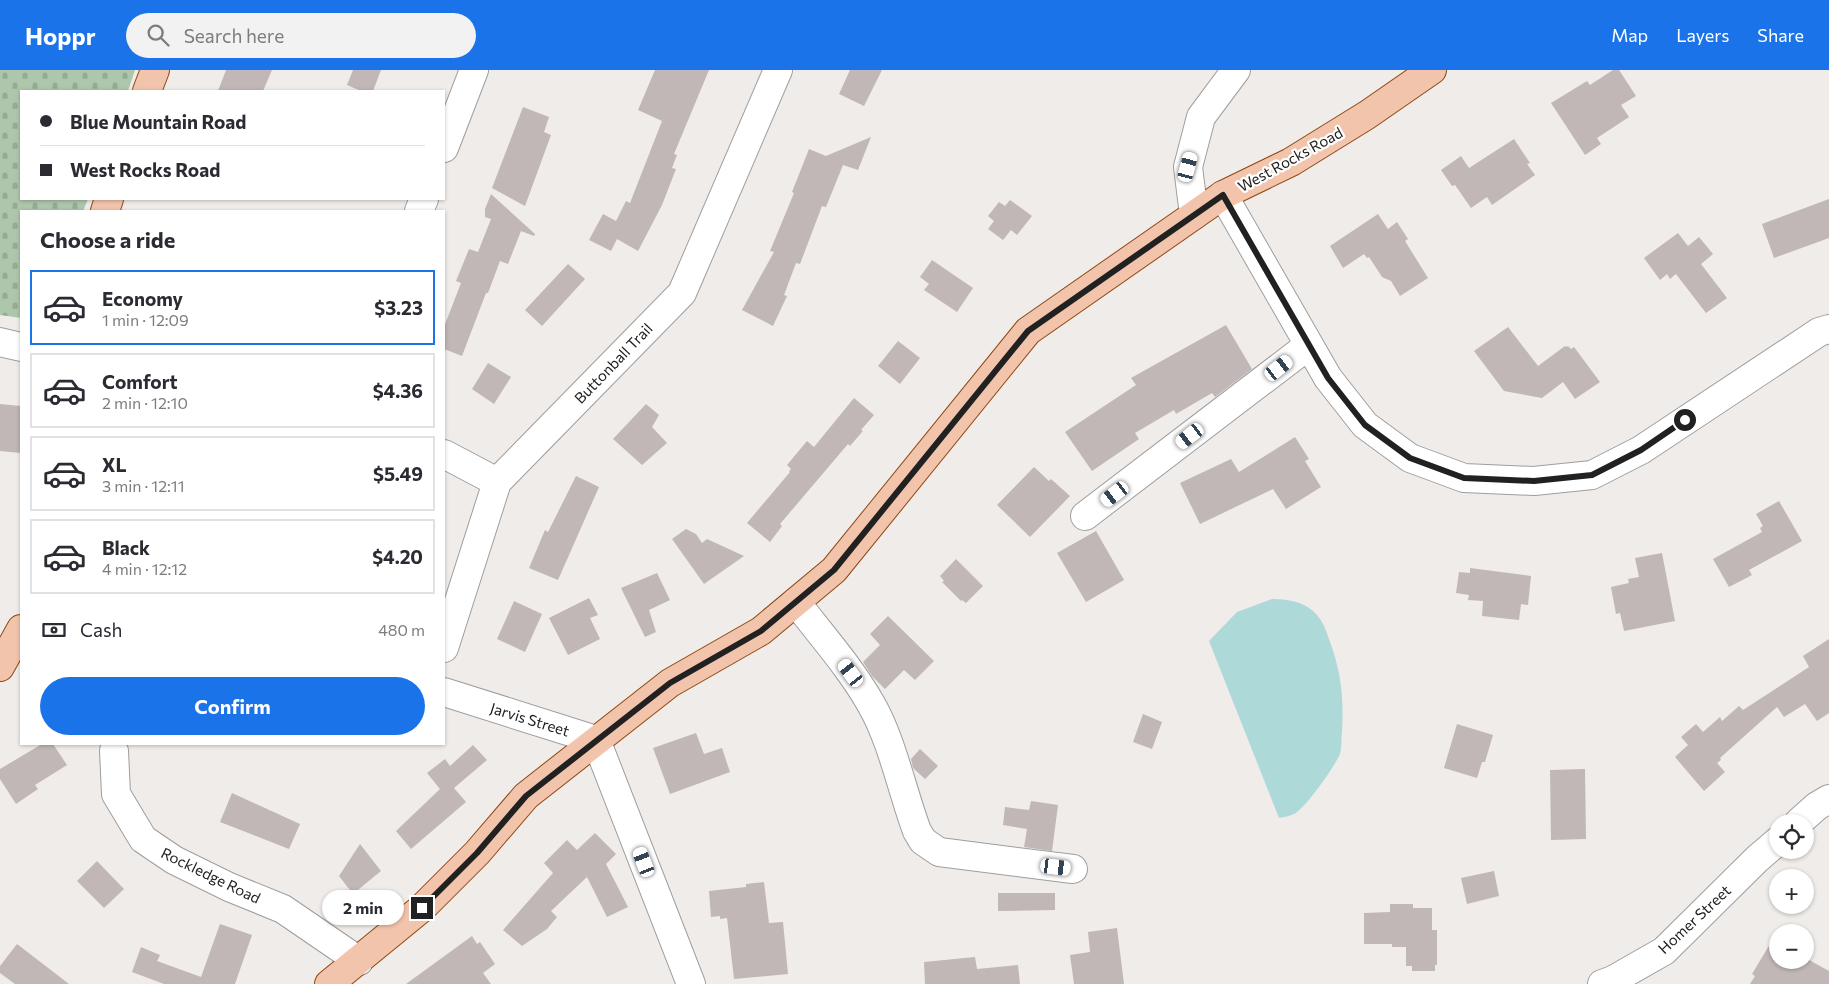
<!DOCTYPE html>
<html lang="en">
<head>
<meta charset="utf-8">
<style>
  body { margin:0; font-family:Commissioner,sans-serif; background:#f2f2f3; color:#2b2b33; height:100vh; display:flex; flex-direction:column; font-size:19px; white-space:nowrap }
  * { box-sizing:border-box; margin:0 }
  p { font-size:16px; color:#7c7c81 }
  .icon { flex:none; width:28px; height:28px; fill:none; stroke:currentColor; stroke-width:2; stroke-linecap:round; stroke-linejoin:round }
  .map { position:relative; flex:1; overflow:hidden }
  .details { position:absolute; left:20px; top:140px; width:425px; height:535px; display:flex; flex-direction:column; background:#fff; border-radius:0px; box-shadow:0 1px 4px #0004 }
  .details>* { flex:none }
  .hud { position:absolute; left:20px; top:20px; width:425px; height:110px; border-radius:0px; box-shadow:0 1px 4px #0004; display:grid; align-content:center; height:110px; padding:0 20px; background:#fff }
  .fabs { position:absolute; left:1769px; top:744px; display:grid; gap:10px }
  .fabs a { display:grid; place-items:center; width:45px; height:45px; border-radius:50%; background:#fff; box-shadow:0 1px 4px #0004; font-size:25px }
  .end { position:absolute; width:22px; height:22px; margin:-11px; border:6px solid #212121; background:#fff; box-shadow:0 0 0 2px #fff }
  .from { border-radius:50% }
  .bubble { position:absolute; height:35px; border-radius:18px; background:#fff; box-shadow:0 1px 4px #0004; font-size:16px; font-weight:700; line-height:35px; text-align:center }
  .car { position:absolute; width:15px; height:30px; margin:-15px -8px; border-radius:6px; box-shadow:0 0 4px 1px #0007; background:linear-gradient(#fff 24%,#345 0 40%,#fff 0 76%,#345 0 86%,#fff 0) }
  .hud b { display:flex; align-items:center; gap:18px; height:48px; font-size:19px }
  .hud b+b { border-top:1px solid #e1e1e2 }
  .hud i { width:12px; height:12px; background:#2b2b33 }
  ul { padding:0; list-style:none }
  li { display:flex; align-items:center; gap:15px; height:75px; margin:0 10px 8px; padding:0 10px; border:2px solid #e1e1e2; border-radius:0px }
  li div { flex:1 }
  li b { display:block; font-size:19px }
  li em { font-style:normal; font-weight:700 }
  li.selected { border-color:#1a73e8 }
  li>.icon { width:45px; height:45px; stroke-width:1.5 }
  h2 { padding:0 20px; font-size:22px; line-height:60px }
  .pay { display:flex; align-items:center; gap:12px; height:55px; padding:0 20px; font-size:19px }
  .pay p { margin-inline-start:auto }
  .cta { display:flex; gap:10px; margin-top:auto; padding:10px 20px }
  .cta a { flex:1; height:58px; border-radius:30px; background:#1a73e8; color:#fff; font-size:20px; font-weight:700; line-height:58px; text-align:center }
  header { display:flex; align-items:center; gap:30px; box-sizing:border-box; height:70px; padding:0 25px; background:#1a73e8; color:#fff }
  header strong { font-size:24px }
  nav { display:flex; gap:28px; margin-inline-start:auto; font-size:18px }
  .search { width:350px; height:45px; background:#f2f2f3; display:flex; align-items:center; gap:12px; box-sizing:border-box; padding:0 18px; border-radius:28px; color:#7c7c81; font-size:19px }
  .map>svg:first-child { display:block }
  .cemetery { fill:url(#cemetery-stones) }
  .water { fill:#aed9d9 }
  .building { fill:#c1b7b6 }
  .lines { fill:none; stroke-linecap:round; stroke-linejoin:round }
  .minor-casing { stroke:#9e9e9e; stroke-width:30 }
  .major-casing { stroke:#8e4811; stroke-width:30 }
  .minor { stroke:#fff; stroke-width:28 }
  .major { stroke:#f3c4ac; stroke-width:28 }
  .route { stroke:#212121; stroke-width:6 }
  .labels { text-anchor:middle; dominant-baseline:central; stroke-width:4.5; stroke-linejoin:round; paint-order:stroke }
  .street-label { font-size:15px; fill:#212121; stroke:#fff }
</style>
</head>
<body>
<header>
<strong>Hoppr</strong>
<div class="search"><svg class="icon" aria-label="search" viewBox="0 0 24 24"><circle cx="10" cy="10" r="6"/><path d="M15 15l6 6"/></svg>Search here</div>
<nav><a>Map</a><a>Layers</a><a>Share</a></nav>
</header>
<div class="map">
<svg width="1829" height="914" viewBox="0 0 1829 914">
  <defs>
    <pattern id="cemetery-stones" width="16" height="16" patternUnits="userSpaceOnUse" patternTransform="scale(1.25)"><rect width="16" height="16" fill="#aec7ac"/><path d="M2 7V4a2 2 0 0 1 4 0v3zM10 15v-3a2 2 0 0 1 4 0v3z" fill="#95ab94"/></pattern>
  </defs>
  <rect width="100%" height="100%" fill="#f0ece9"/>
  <path class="cemetery" d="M 0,0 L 135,0 L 128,21 L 21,21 L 21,129 L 88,129 L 83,141 L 21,141 L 21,248 L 0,245 Z"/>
  <path class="water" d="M 1272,529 C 1288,529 1306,532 1317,545 C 1323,552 1326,560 1329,569 C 1341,601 1344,627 1342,662 C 1341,669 1342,677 1340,684 C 1335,696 1305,739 1294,744 C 1290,746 1284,747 1279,748 L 1209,571 L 1237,542 Z"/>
  <path class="building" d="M 226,0 L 272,0 L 263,21 L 218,21 Z
    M 353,0 L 381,0 L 373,21 L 361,21 L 347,15 Z
    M 655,0 L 709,0 L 674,84 L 677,85 L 672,98 L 676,99 L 662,135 L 638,181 L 617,169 L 611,181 L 589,170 L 603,144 L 616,151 L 626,131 L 630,133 L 662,51 L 638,40 Z
    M 850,0 L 882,0 L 864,36 L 839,24 Z
    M 1613,0 L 1619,0 L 1636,26 L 1621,35 L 1629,47 L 1597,68 L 1601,74 L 1585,85 L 1551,33 L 1587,11 L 1590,15 Z
    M 523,37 L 549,47 L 544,62 L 551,65 L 525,136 L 492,118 Z
    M 871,67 L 858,100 L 843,95 L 826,137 L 822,136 L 800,194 L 796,193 L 784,225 L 787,226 L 773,256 L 742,240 L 774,182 L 770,181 L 794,123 L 792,122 L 809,79 L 826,86 Z
    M 1514,69 L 1530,93 L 1527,94 L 1535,105 L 1492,135 L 1487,127 L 1471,138 L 1455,115 L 1452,116 L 1441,100 L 1461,86 L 1469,98 Z
    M 491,124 L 535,164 L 534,166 L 521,161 L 508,194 L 500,191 L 488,223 L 486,223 L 462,286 L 444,279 L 444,257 L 461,213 L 456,211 L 469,179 L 478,182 L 491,149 L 485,147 L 485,139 Z
    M 1829,129 L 1829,168 L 1774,188 L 1762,154 Z
    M 1010,130 L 1032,146 L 1017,165 L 1011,160 L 1003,170 L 988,159 L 994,151 L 988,146 L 999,132 L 1005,136 Z
    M 1378,144 L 1388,159 L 1397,152 L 1408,169 L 1405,171 L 1428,208 L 1400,226 L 1391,211 L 1382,207 L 1369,187 L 1367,188 L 1364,184 L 1343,198 L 1330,176 Z
    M 1678,163 L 1688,176 L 1699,167 L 1713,184 L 1701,194 L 1727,228 L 1706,243 L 1676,204 L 1670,209 L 1667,204 L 1660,210 L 1644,188 Z
    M 932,190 L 973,218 L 957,242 L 924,220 L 929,214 L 920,207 Z
    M 568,194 L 585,209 L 542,256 L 525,240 Z
    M 1226,255 L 1252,299 L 1215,327 L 1212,323 L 1176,344 L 1174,340 L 1135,363 L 1139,369 L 1092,401 L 1065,362 L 1136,315 L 1131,308 Z
    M 1508,257 L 1538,296 L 1565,276 L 1566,277 L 1568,276 L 1571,279 L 1574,277 L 1600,312 L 1575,329 L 1563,312 L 1542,328 L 1504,321 L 1474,281 Z
    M 898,271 L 920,288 L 900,314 L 878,296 Z
    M 488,293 L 511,307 L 494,334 L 472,319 Z
    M 854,328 L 874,345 L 861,360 L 863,361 L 850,376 L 848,374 L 780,454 L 782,456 L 770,472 L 747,453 L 790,402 L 789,401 L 791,399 L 787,395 L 807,371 L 814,377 Z
    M 0,334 L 21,336 L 21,383 L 0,381 Z
    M 646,334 L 659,345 L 652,357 L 667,373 L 642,395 L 613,369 Z
    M 1295,367 L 1309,389 L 1305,391 L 1321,417 L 1286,439 L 1273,419 L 1200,454 L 1180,413 L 1231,389 L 1239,402 Z
    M 1034,397 L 1049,411 L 1051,409 L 1070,426 L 1030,467 L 997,435 Z
    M 576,406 L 599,417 L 558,510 L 529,498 L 545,460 L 548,462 Z
    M 1779,431 L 1802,471 L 1749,500 L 1752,505 L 1729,517 L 1713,489 L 1762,462 L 1760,458 L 1763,456 L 1756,444 Z
    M 686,459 L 696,464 L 702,473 L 707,469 L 744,486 L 704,514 L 672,469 Z
    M 1096,461 L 1124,510 L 1086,532 L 1057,483 Z
    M 1662,483 L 1675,551 L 1624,561 L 1620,543 L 1616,544 L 1611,517 L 1629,513 L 1628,509 L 1639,507 L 1635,488 Z
    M 956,489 L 983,516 L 966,533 L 962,530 L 961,531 L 942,512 L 944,511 L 940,506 Z
    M 1470,498 L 1531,506 L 1528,535 L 1521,534 L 1519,550 L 1482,546 L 1483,531 L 1468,530 L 1469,525 L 1456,523 L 1459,502 L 1470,503 Z
    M 657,503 L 670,530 L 649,540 L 656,562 L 645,567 L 621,518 Z
    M 589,528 L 598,545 L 590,548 L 600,569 L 568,585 L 549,548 Z
    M 514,531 L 542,544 L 525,582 L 497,569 Z
    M 888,546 L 934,591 L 915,610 L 904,600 L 885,619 L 872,606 L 863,592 L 880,575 L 870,564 Z
    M 1829,569 L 1829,643 L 1817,651 L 1805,634 L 1784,647 L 1777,637 L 1720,688 L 1721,690 L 1717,693 L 1725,702 L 1704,721 L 1675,687 L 1688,675 L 1681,667 L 1696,654 L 1703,662 L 1720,647 L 1722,651 L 1739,636 L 1743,640 L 1809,597 L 1803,586 Z
    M 1143,644 L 1162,652 L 1152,679 L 1133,672 Z
    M 1457,654 L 1493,665 L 1485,692 L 1482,692 L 1477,708 L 1444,698 Z
    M 696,663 L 704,684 L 722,678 L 730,702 L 670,724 L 653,678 Z
    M 42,674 L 53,674 L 67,695 L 35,715 L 38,719 L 16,734 L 0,709 L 0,699 Z
    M 473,675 L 487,690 L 454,718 L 466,732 L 411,779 L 396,761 L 440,719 L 427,703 L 445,689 L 450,696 Z
    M 920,679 L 938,696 L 925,709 L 913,698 L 911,689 Z
    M 1585,699 L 1586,769 L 1551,770 L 1550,700 Z
    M 232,723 L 300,754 L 289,779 L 220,752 Z
    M 1031,731 L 1058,735 L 1052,781 L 1024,777 L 1027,759 L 1003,755 L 1005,737 L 1029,740 Z
    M 595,763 L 616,784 L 606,794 L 628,837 L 607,847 L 587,807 L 551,841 L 557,847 L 547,859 L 522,876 L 503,860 L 553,803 L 544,793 L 567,770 L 577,780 Z
    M 360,774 L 381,801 L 353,824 L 339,806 Z
    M 97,791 L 124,819 L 104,838 L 77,811 Z
    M 1494,801 L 1499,826 L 1467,834 L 1461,808 Z
    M 764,812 L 769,853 L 783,852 L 788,904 L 734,909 L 727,848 L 720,849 L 720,846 L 711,847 L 709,821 L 746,817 L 746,814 Z
    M 998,823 L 1055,823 L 1055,840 L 998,841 Z
    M 1390,834 L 1413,834 L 1413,838 L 1432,838 L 1432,860 L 1437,860 L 1437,895 L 1435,895 L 1435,901 L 1412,901 L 1412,896 L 1406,896 L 1406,877 L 1392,877 L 1392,874 L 1364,874 L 1364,843 L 1390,842 Z
    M 220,854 L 252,865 L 235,914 L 164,914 L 132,902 L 141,877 L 160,885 L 157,891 L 201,907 Z
    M 1117,858 L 1124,914 L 1074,914 L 1070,885 L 1090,882 L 1088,862 Z
    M 472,866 L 477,874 L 480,872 L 495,894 L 483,903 L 491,914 L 406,914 Z
    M 17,874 L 69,914 L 15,914 L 0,903 L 0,896 Z
    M 1770,874 L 1778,878 L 1778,890 L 1797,890 L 1800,892 L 1801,890 L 1809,890 L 1829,901 L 1829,914 L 1750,914 L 1755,906 L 1752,904 Z
    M 975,887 L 977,899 L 1018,895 L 1020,914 L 925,914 L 924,892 Z"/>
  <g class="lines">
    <g class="minor-casing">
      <path id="minor" d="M 444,78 L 474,0
        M 1223,125 L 1328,308 L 1365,355 L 1410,388 L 1464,408 L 1534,411 L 1592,405 L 1641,380 L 1819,262 L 1829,259
        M 419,141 L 424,129
        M 1194,145 L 1188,97 L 1201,47 L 1236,0
        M 0,272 L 21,277
        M 444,384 L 497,412
        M 1085,446 L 1309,275
        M 796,532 C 821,565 850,597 871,634 C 892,670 902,721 917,761 L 923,771 L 939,782 L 1073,799
        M 444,578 L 497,412 L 682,223 L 778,0
        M 444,622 L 596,670 L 691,914
        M 114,681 L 116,724 L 143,769 L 174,790 L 229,817 L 283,839 L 359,891
        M 1799,752 L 1817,736 L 1829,729
        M 1602,914 L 1613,910 L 1664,881 L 1757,789 L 1778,771"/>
    </g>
    <g class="major-casing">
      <path id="major" d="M 147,21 L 155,0
        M 105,141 L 109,129
        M 0,597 L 21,559
        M 329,914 L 422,838 L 477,783 L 526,726 L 670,613 L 761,561 L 834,500 L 1028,261 L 1223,125 L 1291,92 L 1367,45 L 1432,0"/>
    </g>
    <use href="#minor" class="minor"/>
    <use href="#major" class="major"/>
  </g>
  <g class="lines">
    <path class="route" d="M 422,838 L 477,783 L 526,726 L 670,613 L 761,561 L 834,500 L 1028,261 L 1223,125 L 1328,308 L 1365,355 L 1410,388 L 1464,408 L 1534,411 L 1592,405 L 1641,380 L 1685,350"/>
  </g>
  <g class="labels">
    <g class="street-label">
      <text transform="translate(1290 89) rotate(-29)">West Rocks Road</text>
      <text transform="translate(613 293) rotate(-46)">Buttonball Trail</text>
      <text transform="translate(530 649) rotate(17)">Jarvis Street</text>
      <text transform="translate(211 805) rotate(26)">Rockledge Road</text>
      <text transform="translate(1694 849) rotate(-43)">Homer Street</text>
    </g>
  </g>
</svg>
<div class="fabs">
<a><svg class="icon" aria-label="locate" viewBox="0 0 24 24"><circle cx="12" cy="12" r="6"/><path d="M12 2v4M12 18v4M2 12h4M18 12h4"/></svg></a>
<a>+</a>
<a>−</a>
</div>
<i class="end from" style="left:1685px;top:350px"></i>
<i class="end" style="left:422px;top:838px"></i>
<div class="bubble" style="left:322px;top:820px;width:82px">2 min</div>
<i class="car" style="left:1188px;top:97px;rotate:15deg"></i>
<i class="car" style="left:1279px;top:298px;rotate:52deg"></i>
<i class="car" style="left:1190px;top:366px;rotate:232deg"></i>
<i class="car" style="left:1115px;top:424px;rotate:233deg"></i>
<i class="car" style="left:851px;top:603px;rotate:323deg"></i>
<i class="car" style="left:644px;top:792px;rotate:339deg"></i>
<i class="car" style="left:1056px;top:797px;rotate:97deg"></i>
<div class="hud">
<b><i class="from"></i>Blue Mountain Road</b>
<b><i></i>West Rocks Road</b>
</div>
<section class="details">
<h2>Choose a ride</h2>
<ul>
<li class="selected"><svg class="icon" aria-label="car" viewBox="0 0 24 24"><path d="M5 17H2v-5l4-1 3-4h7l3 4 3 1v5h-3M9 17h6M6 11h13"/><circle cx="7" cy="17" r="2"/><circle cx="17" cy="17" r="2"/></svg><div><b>Economy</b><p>1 min · 12:09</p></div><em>$3.23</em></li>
<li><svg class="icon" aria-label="car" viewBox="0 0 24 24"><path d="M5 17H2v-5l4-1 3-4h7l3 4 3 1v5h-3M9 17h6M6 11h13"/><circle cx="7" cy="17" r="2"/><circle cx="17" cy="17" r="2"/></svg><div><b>Comfort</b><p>2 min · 12:10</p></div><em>$4.36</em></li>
<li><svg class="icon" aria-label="car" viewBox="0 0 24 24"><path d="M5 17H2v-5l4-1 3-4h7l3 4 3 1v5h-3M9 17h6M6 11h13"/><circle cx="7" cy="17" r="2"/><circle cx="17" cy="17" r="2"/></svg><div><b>XL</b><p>3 min · 12:11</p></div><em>$5.49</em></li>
<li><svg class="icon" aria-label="car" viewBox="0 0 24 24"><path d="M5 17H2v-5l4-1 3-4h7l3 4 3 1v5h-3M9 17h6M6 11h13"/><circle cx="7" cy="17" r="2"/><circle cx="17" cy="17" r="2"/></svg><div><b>Black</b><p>4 min · 12:12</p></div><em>$4.20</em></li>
</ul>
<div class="pay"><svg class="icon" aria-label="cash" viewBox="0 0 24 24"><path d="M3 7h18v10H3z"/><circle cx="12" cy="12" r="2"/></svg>Cash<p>480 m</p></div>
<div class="cta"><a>Confirm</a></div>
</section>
</div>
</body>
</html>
